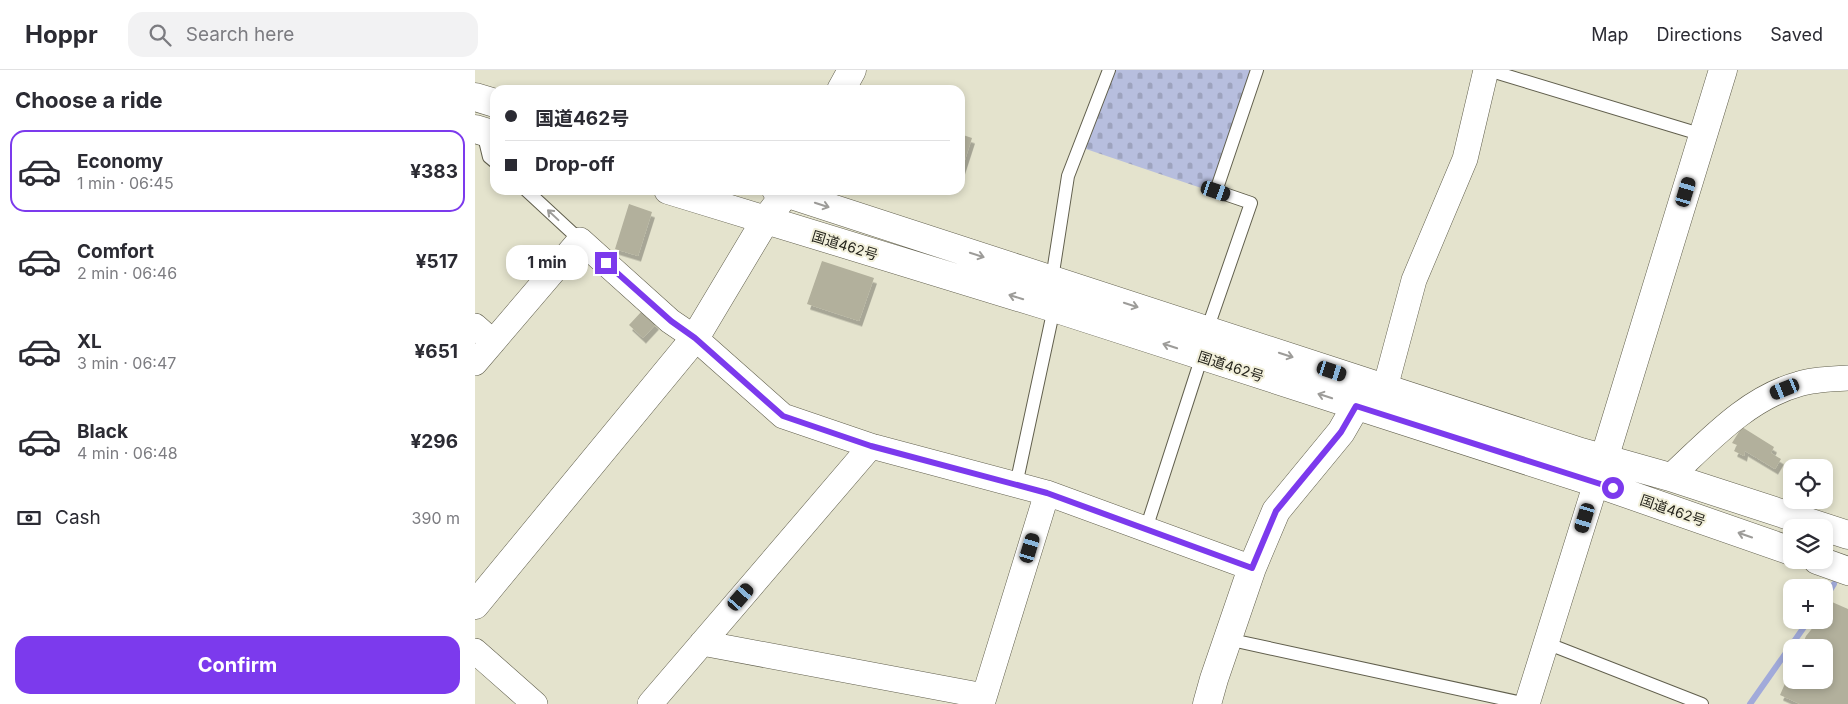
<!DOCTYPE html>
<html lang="en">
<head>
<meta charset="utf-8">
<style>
  body { margin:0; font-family:Inter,"Noto Sans JP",sans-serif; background:#f2f2f3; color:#2b2b33; height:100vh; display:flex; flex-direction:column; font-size:19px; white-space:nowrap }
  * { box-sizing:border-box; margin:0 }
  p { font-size:16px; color:#7c7c81 }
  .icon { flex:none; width:28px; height:28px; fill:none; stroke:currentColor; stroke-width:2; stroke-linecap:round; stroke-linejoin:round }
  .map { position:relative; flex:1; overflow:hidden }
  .drawer { display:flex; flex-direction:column; background:#fff; width:475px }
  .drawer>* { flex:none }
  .hud { position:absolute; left:15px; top:15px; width:475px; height:110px; border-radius:15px; box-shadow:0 2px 8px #0003; display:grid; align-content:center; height:110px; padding:0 15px; background:#fff }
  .fabs { position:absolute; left:1308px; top:389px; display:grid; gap:10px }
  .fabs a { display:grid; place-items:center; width:50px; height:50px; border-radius:10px; background:#fff; box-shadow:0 2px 8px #0003; font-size:25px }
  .end { position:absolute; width:22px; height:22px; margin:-11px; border:6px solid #7c3aed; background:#fff; box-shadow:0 0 0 2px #fff }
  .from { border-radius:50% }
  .bubble { position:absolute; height:35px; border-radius:15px; background:#fff; box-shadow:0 2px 8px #0003; font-size:16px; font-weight:700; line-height:35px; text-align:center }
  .car { position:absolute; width:15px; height:30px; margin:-15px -8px; border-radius:6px; box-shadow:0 0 4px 1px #0007; background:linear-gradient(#222 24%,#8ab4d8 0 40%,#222 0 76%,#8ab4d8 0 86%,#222 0) }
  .hud b { display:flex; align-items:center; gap:18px; height:48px; font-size:19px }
  .hud b+b { border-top:1px solid #e1e1e2 }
  .hud i { width:12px; height:12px; background:#2b2b33 }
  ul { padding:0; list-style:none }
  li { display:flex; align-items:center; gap:15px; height:82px; margin:0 10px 8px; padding:0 5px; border:2px solid transparent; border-radius:15px }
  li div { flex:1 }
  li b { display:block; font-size:19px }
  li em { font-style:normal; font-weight:700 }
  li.selected { border-color:#7c3aed }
  li>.icon { width:45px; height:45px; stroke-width:1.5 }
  h2 { padding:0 15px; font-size:22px; line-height:60px }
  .pay { display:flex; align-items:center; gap:12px; height:55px; padding:0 15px; font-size:19px }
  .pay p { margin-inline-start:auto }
  .button { display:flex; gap:10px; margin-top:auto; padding:10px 15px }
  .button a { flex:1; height:58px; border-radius:15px; background:#7c3aed; color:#fff; font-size:20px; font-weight:700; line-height:58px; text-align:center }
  header { display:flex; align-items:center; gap:30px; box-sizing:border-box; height:70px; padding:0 25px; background:#fff; border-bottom:1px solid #e1e1e2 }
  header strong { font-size:24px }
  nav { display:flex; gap:28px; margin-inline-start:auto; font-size:18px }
  .search { width:350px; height:45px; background:#f2f2f3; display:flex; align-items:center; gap:12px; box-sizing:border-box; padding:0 18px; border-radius:15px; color:#7c7c81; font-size:19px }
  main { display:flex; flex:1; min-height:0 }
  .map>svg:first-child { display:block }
  .cemetery { fill:url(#cemetery-stones) }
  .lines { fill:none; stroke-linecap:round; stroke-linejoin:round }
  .stream { stroke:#a1aada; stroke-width:6 }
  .building { fill:#b2b09c; filter:url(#shadow) }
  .service-casing { stroke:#615f4d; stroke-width:14 }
  .minor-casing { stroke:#615f4d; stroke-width:26 }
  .tertiary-casing { stroke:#615f4d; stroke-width:29 }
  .trunk-casing { stroke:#615f4d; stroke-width:29 }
  .service { stroke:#fff; stroke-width:12 }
  .minor { stroke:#fff; stroke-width:25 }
  .tertiary { stroke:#fff; stroke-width:28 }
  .trunk { stroke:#fff; stroke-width:28 }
  .oneway { stroke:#9d9c99 }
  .route { stroke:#7c3aed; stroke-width:6 }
  .labels { text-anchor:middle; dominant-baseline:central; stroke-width:4; stroke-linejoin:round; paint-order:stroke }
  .street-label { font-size:14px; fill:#25241c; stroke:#f2f0db }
</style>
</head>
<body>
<header>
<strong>Hoppr</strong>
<div class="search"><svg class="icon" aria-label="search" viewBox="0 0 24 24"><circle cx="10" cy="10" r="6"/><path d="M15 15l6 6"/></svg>Search here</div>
<nav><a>Map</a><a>Directions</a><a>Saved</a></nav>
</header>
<main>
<section class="drawer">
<h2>Choose a ride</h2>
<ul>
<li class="selected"><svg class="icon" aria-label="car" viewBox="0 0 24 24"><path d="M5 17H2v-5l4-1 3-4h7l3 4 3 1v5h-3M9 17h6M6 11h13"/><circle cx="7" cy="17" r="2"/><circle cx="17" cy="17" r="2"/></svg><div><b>Economy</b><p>1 min · 06:45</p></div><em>¥383</em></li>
<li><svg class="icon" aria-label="car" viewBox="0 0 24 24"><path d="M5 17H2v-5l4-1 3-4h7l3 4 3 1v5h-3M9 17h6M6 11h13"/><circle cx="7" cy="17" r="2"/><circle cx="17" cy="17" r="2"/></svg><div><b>Comfort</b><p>2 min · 06:46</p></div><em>¥517</em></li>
<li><svg class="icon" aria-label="car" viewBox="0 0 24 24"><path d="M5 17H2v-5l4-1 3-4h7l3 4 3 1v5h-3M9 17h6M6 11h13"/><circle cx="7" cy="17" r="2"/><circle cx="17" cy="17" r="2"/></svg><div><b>XL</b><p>3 min · 06:47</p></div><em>¥651</em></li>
<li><svg class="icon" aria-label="car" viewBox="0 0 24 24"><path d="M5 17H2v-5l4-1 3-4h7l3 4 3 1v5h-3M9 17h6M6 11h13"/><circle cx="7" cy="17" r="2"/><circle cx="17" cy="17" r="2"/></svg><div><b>Black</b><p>4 min · 06:48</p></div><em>¥296</em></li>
</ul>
<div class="pay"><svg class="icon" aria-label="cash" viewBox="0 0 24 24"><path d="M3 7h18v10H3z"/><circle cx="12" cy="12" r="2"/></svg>Cash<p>390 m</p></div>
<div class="button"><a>Confirm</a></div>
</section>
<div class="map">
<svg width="1373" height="634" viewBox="0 0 1373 634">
  <defs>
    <pattern id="cemetery-stones" width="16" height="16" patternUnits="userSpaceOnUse" patternTransform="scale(1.25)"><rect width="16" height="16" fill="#b7bede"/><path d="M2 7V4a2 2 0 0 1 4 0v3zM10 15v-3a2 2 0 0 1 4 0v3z" fill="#9da3be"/></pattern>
    <filter id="shadow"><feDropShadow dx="3" dy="5.5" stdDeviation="0" flood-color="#0004"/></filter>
  </defs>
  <rect width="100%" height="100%" fill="#e4e3cd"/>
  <path class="cemetery" d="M 639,0 L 776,0 L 738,122 L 608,78 Z"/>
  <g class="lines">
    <path class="stream" d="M 1349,530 L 1359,514
      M 1275,634 L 1334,550"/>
  </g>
  <path class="building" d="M 485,64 L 497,68 L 487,99 L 485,98 Z
    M 154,134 L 177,142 L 163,186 L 140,179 Z
    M 347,191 L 399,208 L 384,251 L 332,234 Z
    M 167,241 L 181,254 L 168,268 L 154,255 Z
    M 1267,357 L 1299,377 L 1296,383 L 1306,389 L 1300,399 L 1270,381 L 1269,386 L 1259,381 L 1262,375 L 1257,373 Z
    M 1357,532 L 1373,539 L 1373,634 L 1325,634 L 1305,625 L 1316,600 L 1316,610 L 1349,610 L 1349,578 L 1326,578 L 1331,566 L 1344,550 L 1349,550 L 1349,543 Z"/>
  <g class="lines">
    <g class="service-casing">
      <path id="service" d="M 1013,0 L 1228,65
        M 8,62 L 14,87 L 20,92
        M 51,120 L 105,170
        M 577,209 L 593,106 L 634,0
        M 732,260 L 776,133 L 741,121 L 782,0
        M 541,415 L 579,238
        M 671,459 L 727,286
        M 752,569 L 1052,634
        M 1071,573 L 1227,634"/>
    </g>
    <g class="minor-casing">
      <path id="minor" d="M 0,256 L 18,272
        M 0,293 L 105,170 L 195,251 L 220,268 L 308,346 L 396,376 L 572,423 L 777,498
        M 910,318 L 939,210 L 990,89 L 1011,0
        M 1195,407 C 1233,372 1272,328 1324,314 C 1339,309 1357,309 1373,308
        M 227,573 L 509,626
        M 0,581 L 60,634
        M 175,634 L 396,376
        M 507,634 L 572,423
        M 1052,634 L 1121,413"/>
    </g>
    <g class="tertiary-casing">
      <path id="tertiary" d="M 366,20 L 377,0
        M 1122,412 L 1248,0
        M 0,535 L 220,268 L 290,151 L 313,120
        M 732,634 L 739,609 L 777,498 L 801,441 L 866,362 L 881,336"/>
    </g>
    <g class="trunk-casing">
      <path id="trunk" d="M 0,27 L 20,33
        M 0,59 L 20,65
        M 193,120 L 579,238 L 1121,413 L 1316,481
        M 301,120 L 1106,382 L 1195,407 L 1373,465
        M 1342,490 L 1373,501"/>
    </g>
    <use href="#service" class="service"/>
    <use href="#minor" class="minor"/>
    <use href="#tertiary" class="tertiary"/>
    <use href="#trunk" class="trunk"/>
  </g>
  <defs><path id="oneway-shaft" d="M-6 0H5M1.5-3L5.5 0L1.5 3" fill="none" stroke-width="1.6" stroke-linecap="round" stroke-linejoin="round" transform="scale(1.25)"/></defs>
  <g class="oneway">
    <use href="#oneway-shaft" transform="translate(347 135) rotate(18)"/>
    <use href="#oneway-shaft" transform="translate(78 145) rotate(-137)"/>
    <use href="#oneway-shaft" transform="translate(502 185) rotate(18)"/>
    <use href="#oneway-shaft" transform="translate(541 227) rotate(-163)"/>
    <use href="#oneway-shaft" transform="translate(656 235) rotate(18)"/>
    <use href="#oneway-shaft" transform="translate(695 276) rotate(-162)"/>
    <use href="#oneway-shaft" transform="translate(811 285) rotate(18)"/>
    <use href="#oneway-shaft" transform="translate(850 326) rotate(-162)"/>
    <use href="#oneway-shaft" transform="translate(1270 465) rotate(-161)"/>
  </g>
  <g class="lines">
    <path class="route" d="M 131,193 L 196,251 L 220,268 L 308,346 L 396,376 L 572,423 L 777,498 L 801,441 L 866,362 L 881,336 L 1138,418"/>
  </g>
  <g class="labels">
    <g class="street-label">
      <text transform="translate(370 175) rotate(17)">国道462号</text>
      <text transform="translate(756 296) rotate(18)">国道462号</text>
      <text transform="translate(1198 440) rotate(19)">国道462号</text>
    </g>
  </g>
</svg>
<div class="fabs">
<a><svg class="icon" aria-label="locate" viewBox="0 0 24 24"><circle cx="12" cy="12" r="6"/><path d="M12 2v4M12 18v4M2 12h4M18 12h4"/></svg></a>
<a><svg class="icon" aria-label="layers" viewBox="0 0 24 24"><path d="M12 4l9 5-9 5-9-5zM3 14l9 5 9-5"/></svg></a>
<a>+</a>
<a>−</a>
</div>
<i class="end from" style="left:1138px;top:418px"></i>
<i class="end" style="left:131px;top:193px"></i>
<div class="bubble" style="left:31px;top:175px;width:82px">1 min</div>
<i class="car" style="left:741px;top:121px;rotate:109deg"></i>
<i class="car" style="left:1211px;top:122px;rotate:17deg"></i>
<i class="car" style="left:857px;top:301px;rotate:108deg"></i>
<i class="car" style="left:1310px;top:319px;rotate:248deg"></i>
<i class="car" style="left:1110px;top:448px;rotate:197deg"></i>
<i class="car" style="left:555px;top:478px;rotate:17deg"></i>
<i class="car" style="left:266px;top:527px;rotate:41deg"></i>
<div class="hud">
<b><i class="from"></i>国道462号</b>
<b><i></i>Drop-off</b>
</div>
</div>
</main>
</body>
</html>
